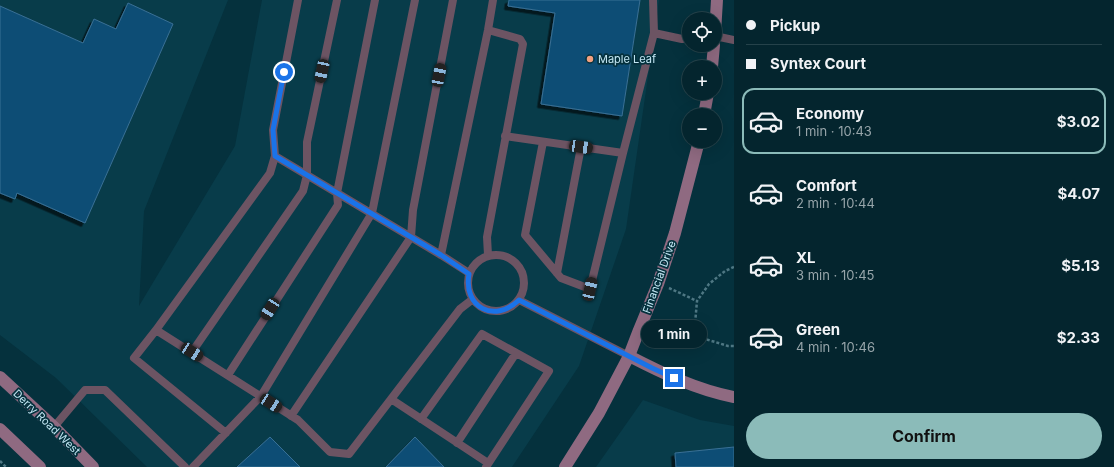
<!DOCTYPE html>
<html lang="en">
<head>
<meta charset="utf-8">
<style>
  body { margin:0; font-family:Inter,sans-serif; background:#12313a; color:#f1f3f6; height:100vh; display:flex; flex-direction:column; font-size:15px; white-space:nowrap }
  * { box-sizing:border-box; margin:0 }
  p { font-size:13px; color:#97a5aa }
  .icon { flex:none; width:22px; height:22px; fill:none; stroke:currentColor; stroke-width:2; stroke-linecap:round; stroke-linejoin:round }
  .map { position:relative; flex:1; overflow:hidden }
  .sheet { display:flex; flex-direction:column; background:#04252e; width:380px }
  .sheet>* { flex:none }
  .banner { display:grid; align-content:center; height:88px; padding:0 12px; background:#04252e }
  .controls { position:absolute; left:682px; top:12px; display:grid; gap:8px }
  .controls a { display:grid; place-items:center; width:40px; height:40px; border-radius:50%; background:#04252e; box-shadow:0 4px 16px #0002,0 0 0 1px #25424a; font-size:20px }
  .end { position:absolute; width:18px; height:18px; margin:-9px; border:5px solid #1a73e8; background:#fff; box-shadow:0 0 0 2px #fff }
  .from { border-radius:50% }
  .bubble { position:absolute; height:28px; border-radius:14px; background:#04252e; box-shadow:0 4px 16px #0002,0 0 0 1px #25424a; font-size:13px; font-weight:700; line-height:28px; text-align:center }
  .car { position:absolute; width:12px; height:24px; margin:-12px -6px; border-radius:5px; box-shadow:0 0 3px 1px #0007; background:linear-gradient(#222 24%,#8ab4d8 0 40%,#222 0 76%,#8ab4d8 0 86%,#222 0) }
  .banner b { display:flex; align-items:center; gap:14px; height:38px; font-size:15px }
  .banner b+b { border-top:1px solid #25424a }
  .banner i { width:10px; height:10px; background:#f1f3f6 }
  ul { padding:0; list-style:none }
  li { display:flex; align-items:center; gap:12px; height:66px; margin:0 8px 6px; padding:0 4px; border:2px solid transparent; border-radius:12px }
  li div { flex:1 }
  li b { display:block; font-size:15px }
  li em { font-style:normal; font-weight:700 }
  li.active { border-color:#8bbbb9 }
  li>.icon { width:36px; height:36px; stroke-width:1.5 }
  .button { display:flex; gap:8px; margin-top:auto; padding:8px 12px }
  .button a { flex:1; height:46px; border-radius:24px; background:#8bbbb9; color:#111; font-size:16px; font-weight:700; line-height:46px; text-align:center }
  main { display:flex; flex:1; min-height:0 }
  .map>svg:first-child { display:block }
  .built { fill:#083c4a }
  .building { fill:#0e4e74; stroke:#396f95; filter:url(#shadow) }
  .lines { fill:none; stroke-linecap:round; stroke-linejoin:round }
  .path { stroke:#4e7783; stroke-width:2.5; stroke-dasharray:3 2; stroke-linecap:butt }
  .lane { stroke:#6c5463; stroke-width:8 }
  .secondary { stroke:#8f6a81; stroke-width:12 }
  .route { stroke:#1a73e8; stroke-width:5 }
  .poi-dot { fill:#f2a080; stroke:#05313d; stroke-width:1.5 }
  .labels { text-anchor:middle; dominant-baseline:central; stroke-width:3.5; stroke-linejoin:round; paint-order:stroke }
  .poi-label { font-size:11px; fill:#c3e7f4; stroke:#05313d; text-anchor:start }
  .street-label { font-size:11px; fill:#c3e7f4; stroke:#05313d }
</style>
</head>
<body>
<main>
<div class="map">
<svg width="734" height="467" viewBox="0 0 734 467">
  <defs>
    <filter id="shadow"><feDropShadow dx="-3.5" dy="3.5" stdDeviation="0" flood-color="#0009"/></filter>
  </defs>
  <rect width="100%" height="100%" fill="#05313d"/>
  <path class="built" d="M 0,0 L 228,0 L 144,211 L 139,306 L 235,146 L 262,0 L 659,0 L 626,229 L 579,366 L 512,467 L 147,467 L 56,378 L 0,335 Z
    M 643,400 L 700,420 L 734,426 L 734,467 L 596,467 Z"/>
  <path class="building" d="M 509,0 L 640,0 L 622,116 L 541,104 L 555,13 L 508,6 Z
    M 128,3 L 173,24 L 85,223 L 17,193 L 15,199 L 0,193 L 0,6 L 83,43 L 94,19 L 116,29 Z
    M 270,437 L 300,467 L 237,467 Z
    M 415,437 L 444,467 L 386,467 Z
    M 734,447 L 734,467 L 676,467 L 675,453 Z"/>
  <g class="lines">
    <path class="path" d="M 734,267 L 725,271 L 709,284 L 697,301 L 695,324 L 702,338 L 728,346 L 734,346
      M 669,288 L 697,301
      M 0,461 L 6,467"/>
    <path class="lane" d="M 488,30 L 520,39 L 523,44 L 487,237 L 488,255
      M 654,33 L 682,39 L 689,38
      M 715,36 L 734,40
      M 505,136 L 623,153
      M 543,142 L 525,235 L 561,278 L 590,289 L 623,153 L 654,33 L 653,0
      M 275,156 L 441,255 L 469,273
      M468 283a28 28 0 1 1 56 0a28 28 0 1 1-56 0Z
      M 441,255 L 488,30 L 493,0
      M 557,273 L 581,147
      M 519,300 L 629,356
      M 156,330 L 298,420 L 330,452 L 349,454 L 460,309 L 473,299
      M 192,352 L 303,191 L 307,175 L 307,142 L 337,0
      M 228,375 L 338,205 L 337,193 L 375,0
      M 391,399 L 488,463
      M 291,416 L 411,237 L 413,210 L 453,0
      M 421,419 L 482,334 L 549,371 L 486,467
      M 54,427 L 85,390 L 105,390 L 185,467
      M 226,433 L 134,358 L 156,330 L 270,173 L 275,156 L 273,130 L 298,0
      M 457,443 L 516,353
      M 193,467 L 261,396 L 372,213 L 415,0"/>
    <path class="secondary" d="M 715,33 L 717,0
      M 712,67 L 714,45
      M 704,115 L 708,93
      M 629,356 C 662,373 697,390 734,397
      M 0,377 L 54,427 L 93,467
      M 0,429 L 40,467
      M 565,467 L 599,413 L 629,356 L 639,330 L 658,284 L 675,233 L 699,141"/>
  </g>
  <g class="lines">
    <path class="route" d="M 284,72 L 273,130 L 275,156 L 441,255 L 469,274 C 463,307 494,324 519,300 L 652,368 L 674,378"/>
  </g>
  <circle class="poi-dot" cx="590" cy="59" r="4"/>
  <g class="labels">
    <g class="poi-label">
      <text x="598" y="59">Maple Leaf</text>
    </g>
    <g class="street-label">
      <text transform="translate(659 277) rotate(-70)">Financial Drive</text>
      <text transform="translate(47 422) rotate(44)">Derry Road West</text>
    </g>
  </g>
</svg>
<div class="controls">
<a><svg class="icon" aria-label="locate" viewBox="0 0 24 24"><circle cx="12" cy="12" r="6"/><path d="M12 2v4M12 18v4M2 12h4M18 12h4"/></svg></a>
<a>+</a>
<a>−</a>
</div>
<i class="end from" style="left:284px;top:72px"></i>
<i class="end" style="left:674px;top:378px"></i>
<div class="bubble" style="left:641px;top:320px;width:66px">1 min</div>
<i class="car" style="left:322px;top:71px;rotate:192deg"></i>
<i class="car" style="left:439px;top:75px;rotate:11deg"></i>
<i class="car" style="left:581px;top:147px;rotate:98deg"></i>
<i class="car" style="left:590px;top:289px;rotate:13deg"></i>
<i class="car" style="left:270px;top:309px;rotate:213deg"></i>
<i class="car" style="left:192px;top:352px;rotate:123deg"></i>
<i class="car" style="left:271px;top:403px;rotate:123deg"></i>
</div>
<section class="sheet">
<div class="banner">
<b><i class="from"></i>Pickup</b>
<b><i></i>Syntex Court</b>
</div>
<ul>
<li class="active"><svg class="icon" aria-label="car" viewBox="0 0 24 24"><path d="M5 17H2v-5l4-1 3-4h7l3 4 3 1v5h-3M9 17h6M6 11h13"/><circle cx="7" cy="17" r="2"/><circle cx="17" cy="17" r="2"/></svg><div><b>Economy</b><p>1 min · 10:43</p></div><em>$3.02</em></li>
<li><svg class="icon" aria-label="car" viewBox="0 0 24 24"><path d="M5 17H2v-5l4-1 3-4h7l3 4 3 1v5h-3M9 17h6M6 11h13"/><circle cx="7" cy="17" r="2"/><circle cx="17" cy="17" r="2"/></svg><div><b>Comfort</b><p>2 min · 10:44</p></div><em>$4.07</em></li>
<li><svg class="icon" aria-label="car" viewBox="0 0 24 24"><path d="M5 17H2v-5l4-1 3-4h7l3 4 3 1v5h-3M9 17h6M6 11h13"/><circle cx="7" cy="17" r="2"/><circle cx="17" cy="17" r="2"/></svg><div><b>XL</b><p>3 min · 10:45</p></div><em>$5.13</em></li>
<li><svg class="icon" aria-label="car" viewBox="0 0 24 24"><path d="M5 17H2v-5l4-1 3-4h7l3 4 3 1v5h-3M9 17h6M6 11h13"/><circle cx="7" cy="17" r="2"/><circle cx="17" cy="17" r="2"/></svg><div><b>Green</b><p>4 min · 10:46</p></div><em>$2.33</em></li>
</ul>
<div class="button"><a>Confirm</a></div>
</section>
</main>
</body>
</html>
